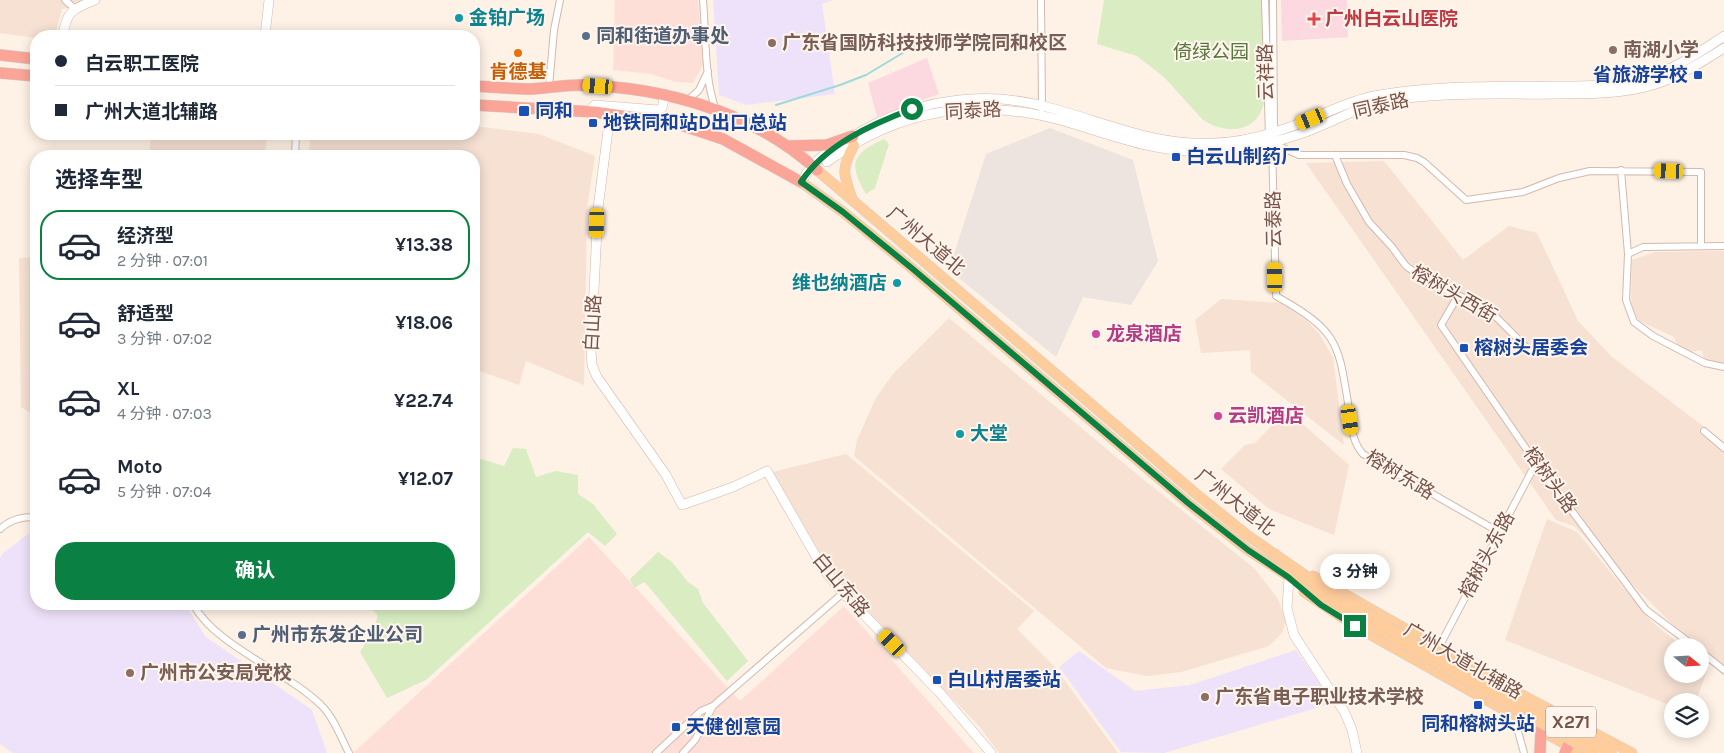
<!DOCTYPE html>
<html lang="zh">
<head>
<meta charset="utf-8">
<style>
  body { margin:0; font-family:Karla,"Noto Sans SC",sans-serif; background:#f6f6f7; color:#1f2937; height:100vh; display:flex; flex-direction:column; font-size:19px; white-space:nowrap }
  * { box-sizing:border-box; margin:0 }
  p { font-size:16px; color:#747a83 }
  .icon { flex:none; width:28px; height:28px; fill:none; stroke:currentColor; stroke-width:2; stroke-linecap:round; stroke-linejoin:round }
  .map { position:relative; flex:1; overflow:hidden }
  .panel { position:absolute; left:30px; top:150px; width:450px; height:460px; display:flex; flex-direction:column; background:#fff; border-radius:20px; box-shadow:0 2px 12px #0003 }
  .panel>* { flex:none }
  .banner { position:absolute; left:30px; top:30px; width:450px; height:110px; border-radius:20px; box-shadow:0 2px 12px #0003; display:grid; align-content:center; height:110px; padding:0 25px; background:#fff }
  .needle { width:32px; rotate:108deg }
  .controls { position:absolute; left:1664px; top:638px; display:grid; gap:10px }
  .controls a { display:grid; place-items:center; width:45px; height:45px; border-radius:50%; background:#fff; box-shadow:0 2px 12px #0003; font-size:25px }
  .end { position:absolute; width:22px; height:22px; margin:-11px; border:6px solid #0b8043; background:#fff; box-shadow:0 0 0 2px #fff }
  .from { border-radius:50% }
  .bubble { position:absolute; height:35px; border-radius:18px; background:#fff; box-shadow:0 2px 12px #0003; font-size:16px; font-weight:700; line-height:35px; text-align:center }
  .car { position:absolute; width:15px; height:30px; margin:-15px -8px; border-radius:6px; box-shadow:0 0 4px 1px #0007; background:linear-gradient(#f5c518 24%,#345 0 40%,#f5c518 0 76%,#345 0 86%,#f5c518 0) }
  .banner b { display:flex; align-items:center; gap:18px; height:48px; font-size:19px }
  .banner b+b { border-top:1px solid #e0e1e3 }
  .banner i { width:12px; height:12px; background:#1f2937 }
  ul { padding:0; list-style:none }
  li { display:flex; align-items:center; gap:15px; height:70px; margin:0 10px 8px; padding:0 15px; border:2px solid transparent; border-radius:20px }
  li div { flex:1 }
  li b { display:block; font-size:19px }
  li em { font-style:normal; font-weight:700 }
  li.on { border-color:#0b8043 }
  li>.icon { width:45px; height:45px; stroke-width:1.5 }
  h2 { padding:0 25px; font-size:22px; line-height:60px }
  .button { display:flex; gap:10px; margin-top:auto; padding:10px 25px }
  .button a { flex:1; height:58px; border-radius:20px; background:#0b8043; color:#fff; font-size:20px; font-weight:700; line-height:58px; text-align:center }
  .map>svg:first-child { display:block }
  .residential { fill:#f6e1d3 }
  .commercial { fill:#fedfd8 }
  .industrial { fill:#ede4df }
  .education { fill:#eee2fa }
  .medical { fill:#fcd8e1 }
  .green { fill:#d9ecc2 }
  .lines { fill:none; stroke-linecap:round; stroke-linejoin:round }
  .stream { stroke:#9edadb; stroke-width:2 }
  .street-casing { stroke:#d2b9ad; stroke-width:8 }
  .secondary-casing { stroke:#d5b8aa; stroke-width:10 }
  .primary-casing { stroke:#d9cfcc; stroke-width:11 }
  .highway-casing { stroke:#d9cfcc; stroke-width:12 }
  .street { stroke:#fff; stroke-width:6 }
  .secondary { stroke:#fff; stroke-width:9 }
  .primary { stroke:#ffcc9b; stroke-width:10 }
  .highway { stroke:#fba598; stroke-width:11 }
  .primary-bridge-casing { stroke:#d9cfcc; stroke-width:11; stroke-linecap:butt }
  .primary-bridge { stroke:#ffcc9b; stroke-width:10 }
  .route { stroke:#0b8043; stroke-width:6 }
  .culture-dot { fill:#0f9aa8; stroke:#fff5ed; stroke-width:2 }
  .health-dot { fill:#e0444e; stroke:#fff5ed; stroke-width:2 }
  .service-dot { fill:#5c6f8a; stroke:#fff5ed; stroke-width:2 }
  .education-dot { fill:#8d6e63; stroke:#fff5ed; stroke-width:2 }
  .food-dot { fill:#e8710a; stroke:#fff5ed; stroke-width:2 }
  .transit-dot { fill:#1a4fb4; stroke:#fff5ed; stroke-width:2 }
  .hotel-dot { fill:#d1479c; stroke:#fff5ed; stroke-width:2 }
  .labels { text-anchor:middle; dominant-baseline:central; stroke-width:4; stroke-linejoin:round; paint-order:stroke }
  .shield { fill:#fff5ed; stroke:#a0847a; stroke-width:1 }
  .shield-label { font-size:18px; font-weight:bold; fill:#785348 }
  .culture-label { font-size:19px; font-weight:bold; fill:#0d838f; stroke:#fff5ed; text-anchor:start }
  .health-label { font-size:19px; font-weight:bold; fill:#be3a42; stroke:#fff5ed; text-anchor:start }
  .service-label { font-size:19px; font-weight:bold; fill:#4e5e75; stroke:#fff5ed; text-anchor:start }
  .education-label { font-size:19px; font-weight:bold; fill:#785e54; stroke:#fff5ed; text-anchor:start }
  .park-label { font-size:19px; fill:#57793c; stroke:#fff5ed }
  .food-label { font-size:19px; font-weight:bold; fill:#c56008; stroke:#fff5ed }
  .street-label { font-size:19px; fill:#785348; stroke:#fff5ed }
  .transit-label { font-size:19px; font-weight:bold; fill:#164399; stroke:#fff5ed; text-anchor:start }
  .hotel-label { font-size:19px; font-weight:bold; fill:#b23c85; stroke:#fff5ed; text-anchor:start }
</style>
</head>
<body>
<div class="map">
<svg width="1724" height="753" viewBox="0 0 1724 753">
  <rect width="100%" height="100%" fill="#fef1e5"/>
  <path class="residential" d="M 0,0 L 102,0 L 62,9 L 55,36 L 36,36 L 36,38 L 0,33 Z
    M 474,126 L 539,134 L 595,156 L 587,207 L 584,385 L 526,361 L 519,385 L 474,369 L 474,156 L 308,156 L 311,134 L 474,134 Z
    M 151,134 L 267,134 L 265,156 L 149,156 Z
    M 1384,161 L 1463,260 L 1509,226 L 1537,233 L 1578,321 L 1612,357 L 1724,442 L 1724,676 L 1700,652 L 1700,646 L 1694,646 L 1574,526 L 1556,520 L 1306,163 Z
    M 1724,251 L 1724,367 L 1705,363 L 1702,350 L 1690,352 L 1678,346 L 1674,337 L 1638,320 L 1631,302 L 1632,260 L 1655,252 Z
    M 36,257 L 36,416 L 21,407 L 19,258 Z
    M 1221,299 L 1281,303 L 1306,320 L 1320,335 L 1333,358 L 1344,445 L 1251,372 L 1250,350 L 1201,353 L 1195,320 Z
    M 949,318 L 1144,480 L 1255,569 L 1278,599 L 1286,621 L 1282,633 L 1269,646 L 1181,672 L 1147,676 L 1106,668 L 854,456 L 857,440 L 876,398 L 893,374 Z
    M 1287,410 L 1349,465 L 1334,535 L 1269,509 L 1221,469 L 1245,445 L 1255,443 Z
    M 846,454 L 1034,611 L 1017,629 L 1054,666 L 1118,753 L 999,753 L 980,727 L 833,575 L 773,472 Z
    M 1547,519 L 1577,532 L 1652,622 L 1682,646 L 1672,646 L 1672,674 L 1700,674 L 1700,661 L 1708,668 L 1696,701 L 1672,701 L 1672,706 L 1505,640 Z"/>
  <path class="commercial" d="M 615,0 L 698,0 L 704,63 L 693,83 L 676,82 L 651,74 L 613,70 Z
    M 589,537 L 740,701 L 844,606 L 974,753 L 353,753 Z"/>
  <path class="industrial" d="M 1050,128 L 1133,160 L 1158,261 L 1131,305 L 1083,297 L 1056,357 L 949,270 L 986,154 Z"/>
  <path class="education" d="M 713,0 L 833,0 L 822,4 L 835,94 L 746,105 L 719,95 Z
    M 36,528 L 36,604 L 185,604 L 206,637 L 312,710 L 327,753 L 13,753 L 0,744 L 0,558 L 2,554 Z
    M 1296,650 L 1333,703 L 1164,753 L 1121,752 L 1059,667 L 1079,651 L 1135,691 L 1190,685 Z"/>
  <path class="medical" d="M 1281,0 L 1347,0 L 1348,37 L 1282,41 Z
    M 927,58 L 939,94 L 877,117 L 868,83 Z"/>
  <path class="green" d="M 1104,0 L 1263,0 C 1264,23 1264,47 1264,70 C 1264,80 1266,92 1264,102 C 1258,133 1226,135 1203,120 L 1164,77 L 1137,56 L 1097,44 Z
    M 884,139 L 889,144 L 875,188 L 866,194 C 848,163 852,154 884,139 Z
    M 513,448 L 526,449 L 536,477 L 556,471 L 578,475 L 578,494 L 593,504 L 617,534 L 605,546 L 588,532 L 426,680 L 387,698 L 360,652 L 373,630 L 378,616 L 367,604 L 474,604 L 474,457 L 504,466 Z
    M 658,552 L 672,562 L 688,582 L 698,589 L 703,603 L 748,661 L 727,681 L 649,587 L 644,582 L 634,588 L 630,579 Z"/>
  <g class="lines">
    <path class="stream" d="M 776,105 L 840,85 L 866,75 L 916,45 L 946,41"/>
    <g class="street-casing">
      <path id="street" d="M 65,0 L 74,8
        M 703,0 C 706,33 704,80 716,110
        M 1041,0 L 1042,109
        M 1265,0 L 1269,137
        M 1273,0 L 1274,131 L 1272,143 L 1276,296 C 1342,333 1338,344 1350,415 C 1352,430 1353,443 1363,454 L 1499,532
        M 549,87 L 554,30 L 560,0
        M 687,101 L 699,90 L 708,71
        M 1272,143 L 1299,155 L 1404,155 L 1417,158 L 1424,162 L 1466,200 L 1523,192 L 1559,178 L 1590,171 L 1701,172 L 1701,246
        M 1335,155 L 1347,184 L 1369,222 L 1392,247 L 1406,266 L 1431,284 L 1479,304 L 1493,314 L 1532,353
        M 295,156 L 296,134
        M 1621,170 L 1628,254
        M 1724,246 L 1643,247 L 1628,254 L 1626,300 L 1634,322 L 1653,336 L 1705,363 L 1724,367
        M 1458,296 L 1441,325 L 1536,463 L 1646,610 L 1694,646
        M 1704,431 L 1724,448
        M 0,529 C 11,519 22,517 36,517
        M 193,604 C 216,647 286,670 322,706 C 334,718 341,738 349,753
        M 1439,647 L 1536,463
        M 1700,651 L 1724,670
        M 1509,715 L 1516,724 L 1524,753
        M 656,753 L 701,711 L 713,706
        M 683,753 L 695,740 L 713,706 L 843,593"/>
    </g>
    <g class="secondary-casing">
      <path id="secondary" d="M 63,36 C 66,12 72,9 95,0
        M 265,36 L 269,0
        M 588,112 L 595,105 L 658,110 L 662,108 L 665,95
        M 610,115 L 598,208 L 591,352 L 592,365 L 597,377 L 666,475 L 682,505 L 733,487 L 767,471 L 822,567 L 843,593 L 940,693 L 991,753
        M 827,162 C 901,107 980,97 1067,122 C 1108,134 1150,151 1194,151 C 1230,151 1266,146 1300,134 C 1330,124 1356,107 1387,101 C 1443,91 1504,95 1560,94 C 1591,94 1623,94 1653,85 C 1678,77 1702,62 1724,48
        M 801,182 C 805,177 808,170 812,166 C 825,151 859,132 877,123 C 928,99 985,92 1039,105 C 1099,119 1152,147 1215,143 C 1243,142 1275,133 1301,123 C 1325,114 1348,101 1374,96 C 1432,85 1491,87 1549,86 C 1580,86 1612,87 1642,79 C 1671,71 1699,53 1724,36
        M 1289,577 L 1287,608 L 1294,635 L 1345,713 L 1352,730 L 1357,753"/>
    </g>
    <g class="primary-casing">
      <path id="primary" d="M 817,170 L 1195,493 L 1247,535 L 1318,584
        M 801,182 L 843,212 L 908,265 L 1188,503 L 1248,550 L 1313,592
        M 853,201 C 844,176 840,170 854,145
        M 1313,576 L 1511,689 L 1632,753
        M 1304,592 L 1355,626 L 1581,753"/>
    </g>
    <g class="highway-casing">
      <path id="highway" d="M 0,55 L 36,59
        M 0,73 L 36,76
        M 474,86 C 493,87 512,89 531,89 C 548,88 564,85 580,85 C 664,87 754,112 817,170
        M 474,105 L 594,112 L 675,123 L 723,139 L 801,182
        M 788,146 L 827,145 L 853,136
        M 1540,753 L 1541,730 L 1551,711
        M 1565,753 L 1577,725"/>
    </g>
    <use href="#street" class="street"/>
    <use href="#secondary" class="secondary"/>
    <use href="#primary" class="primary"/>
    <use href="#highway" class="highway"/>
    <g class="primary-bridge-casing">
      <path id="primary-bridge" d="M 1318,584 L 1460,670 L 1612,753
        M 1313,592 L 1594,753"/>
    </g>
    <use href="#primary-bridge" class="primary-bridge"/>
  </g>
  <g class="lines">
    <path class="route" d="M 912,109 C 872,124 825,145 801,182 L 843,212 L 914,270 L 1188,503 L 1248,550 L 1288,577 L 1321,605 L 1355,626"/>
  </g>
  <g class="culture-dot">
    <circle cx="459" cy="18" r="5"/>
    <circle cx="897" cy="283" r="5"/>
    <circle cx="960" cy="434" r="5"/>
  </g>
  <path class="health-dot" d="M1311.5 11.5h5v5h5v5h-5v5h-5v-5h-5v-5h5z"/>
  <g class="service-dot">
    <circle cx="586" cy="36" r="5"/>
    <circle cx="242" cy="635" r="5"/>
  </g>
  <g class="education-dot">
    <circle cx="772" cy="43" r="5"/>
    <circle cx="1613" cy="50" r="5"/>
    <circle cx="130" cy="673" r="5"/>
    <circle cx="1205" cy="697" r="5"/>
  </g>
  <circle class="food-dot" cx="518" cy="53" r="5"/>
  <g class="transit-dot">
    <rect x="1693" y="70" width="10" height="10" rx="2.5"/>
    <rect x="518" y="105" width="12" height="12" rx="2.5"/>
    <rect x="588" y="118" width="10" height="10" rx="2.5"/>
    <rect x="1171" y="152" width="10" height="10" rx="2.5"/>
    <rect x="1459" y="343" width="10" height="10" rx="2.5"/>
    <rect x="932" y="675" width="10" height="10" rx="2.5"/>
    <rect x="1473" y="700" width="10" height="10" rx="2.5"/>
    <rect x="671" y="722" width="10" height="10" rx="2.5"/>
  </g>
  <g class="hotel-dot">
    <circle cx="1096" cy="334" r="5"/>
    <circle cx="1218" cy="416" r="5"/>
  </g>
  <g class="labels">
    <rect class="shield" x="1546" y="706.5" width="50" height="31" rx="4"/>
    <g class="shield-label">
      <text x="1571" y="722">X271</text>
    </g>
    <g class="culture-label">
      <text x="469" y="18">金铂广场</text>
      <text x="887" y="283" text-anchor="end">维也纳酒店</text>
      <text x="970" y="434">大堂</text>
    </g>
    <g class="health-label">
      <text x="1325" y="19">广州白云山医院</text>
    </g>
    <g class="service-label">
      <text x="596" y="36">同和街道办事处</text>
      <text x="252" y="635">广州市东发企业公司</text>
    </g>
    <g class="education-label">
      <text x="782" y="43">广东省国防科技技师学院同和校区</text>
      <text x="1623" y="50">南湖小学</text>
      <text x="140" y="673">广州市公安局党校</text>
      <text x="1215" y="697">广东省电子职业技术学校</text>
    </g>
    <g class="park-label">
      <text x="1211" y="52">倚绿公园</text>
    </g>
    <g class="food-label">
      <text x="518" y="72">肯德基</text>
    </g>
    <g class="street-label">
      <text transform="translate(1266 72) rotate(-91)">云祥路</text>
      <text transform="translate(1381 106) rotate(-13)">同泰路</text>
      <text transform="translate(973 111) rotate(-3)">同泰路</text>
      <text transform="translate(1274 219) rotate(-91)">云泰路</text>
      <text transform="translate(926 241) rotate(40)">广州大道北</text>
      <text transform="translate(1454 294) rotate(30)">榕树头西街</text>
      <text transform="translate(593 323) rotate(-87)">白山路</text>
      <text transform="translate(1400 475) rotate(31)">榕树东路</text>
      <text transform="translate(1550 480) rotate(54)">榕树头路</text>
      <text transform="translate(1235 502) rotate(38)">广州大道北</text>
      <text transform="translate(1487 555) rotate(-62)">榕树头东路</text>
      <text transform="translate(841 585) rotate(50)">白山东路</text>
      <text transform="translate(1463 661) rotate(30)">广州大道北辅路</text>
    </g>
    <g class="transit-label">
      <text x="1688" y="75" text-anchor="end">省旅游学校</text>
      <text x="535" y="111">同和</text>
      <text x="603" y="123">地铁同和站D出口总站</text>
      <text x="1186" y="157">白云山制药厂</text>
      <text x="1474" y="348">榕树头居委会</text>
      <text x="947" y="680">白山村居委站</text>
      <text x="1478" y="724" text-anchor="middle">同和榕树头站</text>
      <text x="686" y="727">天健创意园</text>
    </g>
    <g class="hotel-label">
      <text x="1106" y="334">龙泉酒店</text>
      <text x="1228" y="416">云凯酒店</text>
    </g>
  </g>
</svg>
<div class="controls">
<a><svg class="needle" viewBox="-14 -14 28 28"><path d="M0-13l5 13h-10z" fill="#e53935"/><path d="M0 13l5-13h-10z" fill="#747a83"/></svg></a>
<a><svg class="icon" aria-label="layers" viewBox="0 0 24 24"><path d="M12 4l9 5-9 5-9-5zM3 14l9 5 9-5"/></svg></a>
</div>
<i class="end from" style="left:912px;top:109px"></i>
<i class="end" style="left:1355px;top:626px"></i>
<div class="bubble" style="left:1320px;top:554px;width:70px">3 分钟</div>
<i class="car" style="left:598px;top:86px;rotate:274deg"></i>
<i class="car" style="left:1311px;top:119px;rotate:248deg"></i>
<i class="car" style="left:1669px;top:171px;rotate:272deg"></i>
<i class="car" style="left:597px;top:223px;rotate:182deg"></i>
<i class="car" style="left:1275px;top:277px;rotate:359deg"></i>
<i class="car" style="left:1350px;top:420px;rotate:172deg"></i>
<i class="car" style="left:892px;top:643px;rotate:316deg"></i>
<div class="banner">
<b><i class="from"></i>白云职工医院</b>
<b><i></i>广州大道北辅路</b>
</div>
<section class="panel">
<h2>选择车型</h2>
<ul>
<li class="on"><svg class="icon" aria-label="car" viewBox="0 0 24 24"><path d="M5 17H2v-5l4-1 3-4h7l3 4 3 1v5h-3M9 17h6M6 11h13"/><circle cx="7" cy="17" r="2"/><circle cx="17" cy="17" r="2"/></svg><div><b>经济型</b><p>2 分钟 · 07:01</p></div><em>¥13.38</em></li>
<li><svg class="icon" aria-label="car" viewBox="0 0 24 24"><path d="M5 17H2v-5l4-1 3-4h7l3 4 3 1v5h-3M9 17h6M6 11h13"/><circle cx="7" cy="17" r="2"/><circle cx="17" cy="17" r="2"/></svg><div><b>舒适型</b><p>3 分钟 · 07:02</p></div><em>¥18.06</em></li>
<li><svg class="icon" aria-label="car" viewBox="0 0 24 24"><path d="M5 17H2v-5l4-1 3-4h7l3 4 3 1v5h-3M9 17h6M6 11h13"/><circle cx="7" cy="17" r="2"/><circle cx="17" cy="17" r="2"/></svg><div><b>XL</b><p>4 分钟 · 07:03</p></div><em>¥22.74</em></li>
<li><svg class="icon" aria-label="car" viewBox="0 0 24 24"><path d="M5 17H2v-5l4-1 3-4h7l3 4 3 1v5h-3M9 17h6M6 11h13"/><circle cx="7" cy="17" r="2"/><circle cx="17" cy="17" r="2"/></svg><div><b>Moto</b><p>5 分钟 · 07:04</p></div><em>¥12.07</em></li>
</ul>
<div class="button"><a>确认</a></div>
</section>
</div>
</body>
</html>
